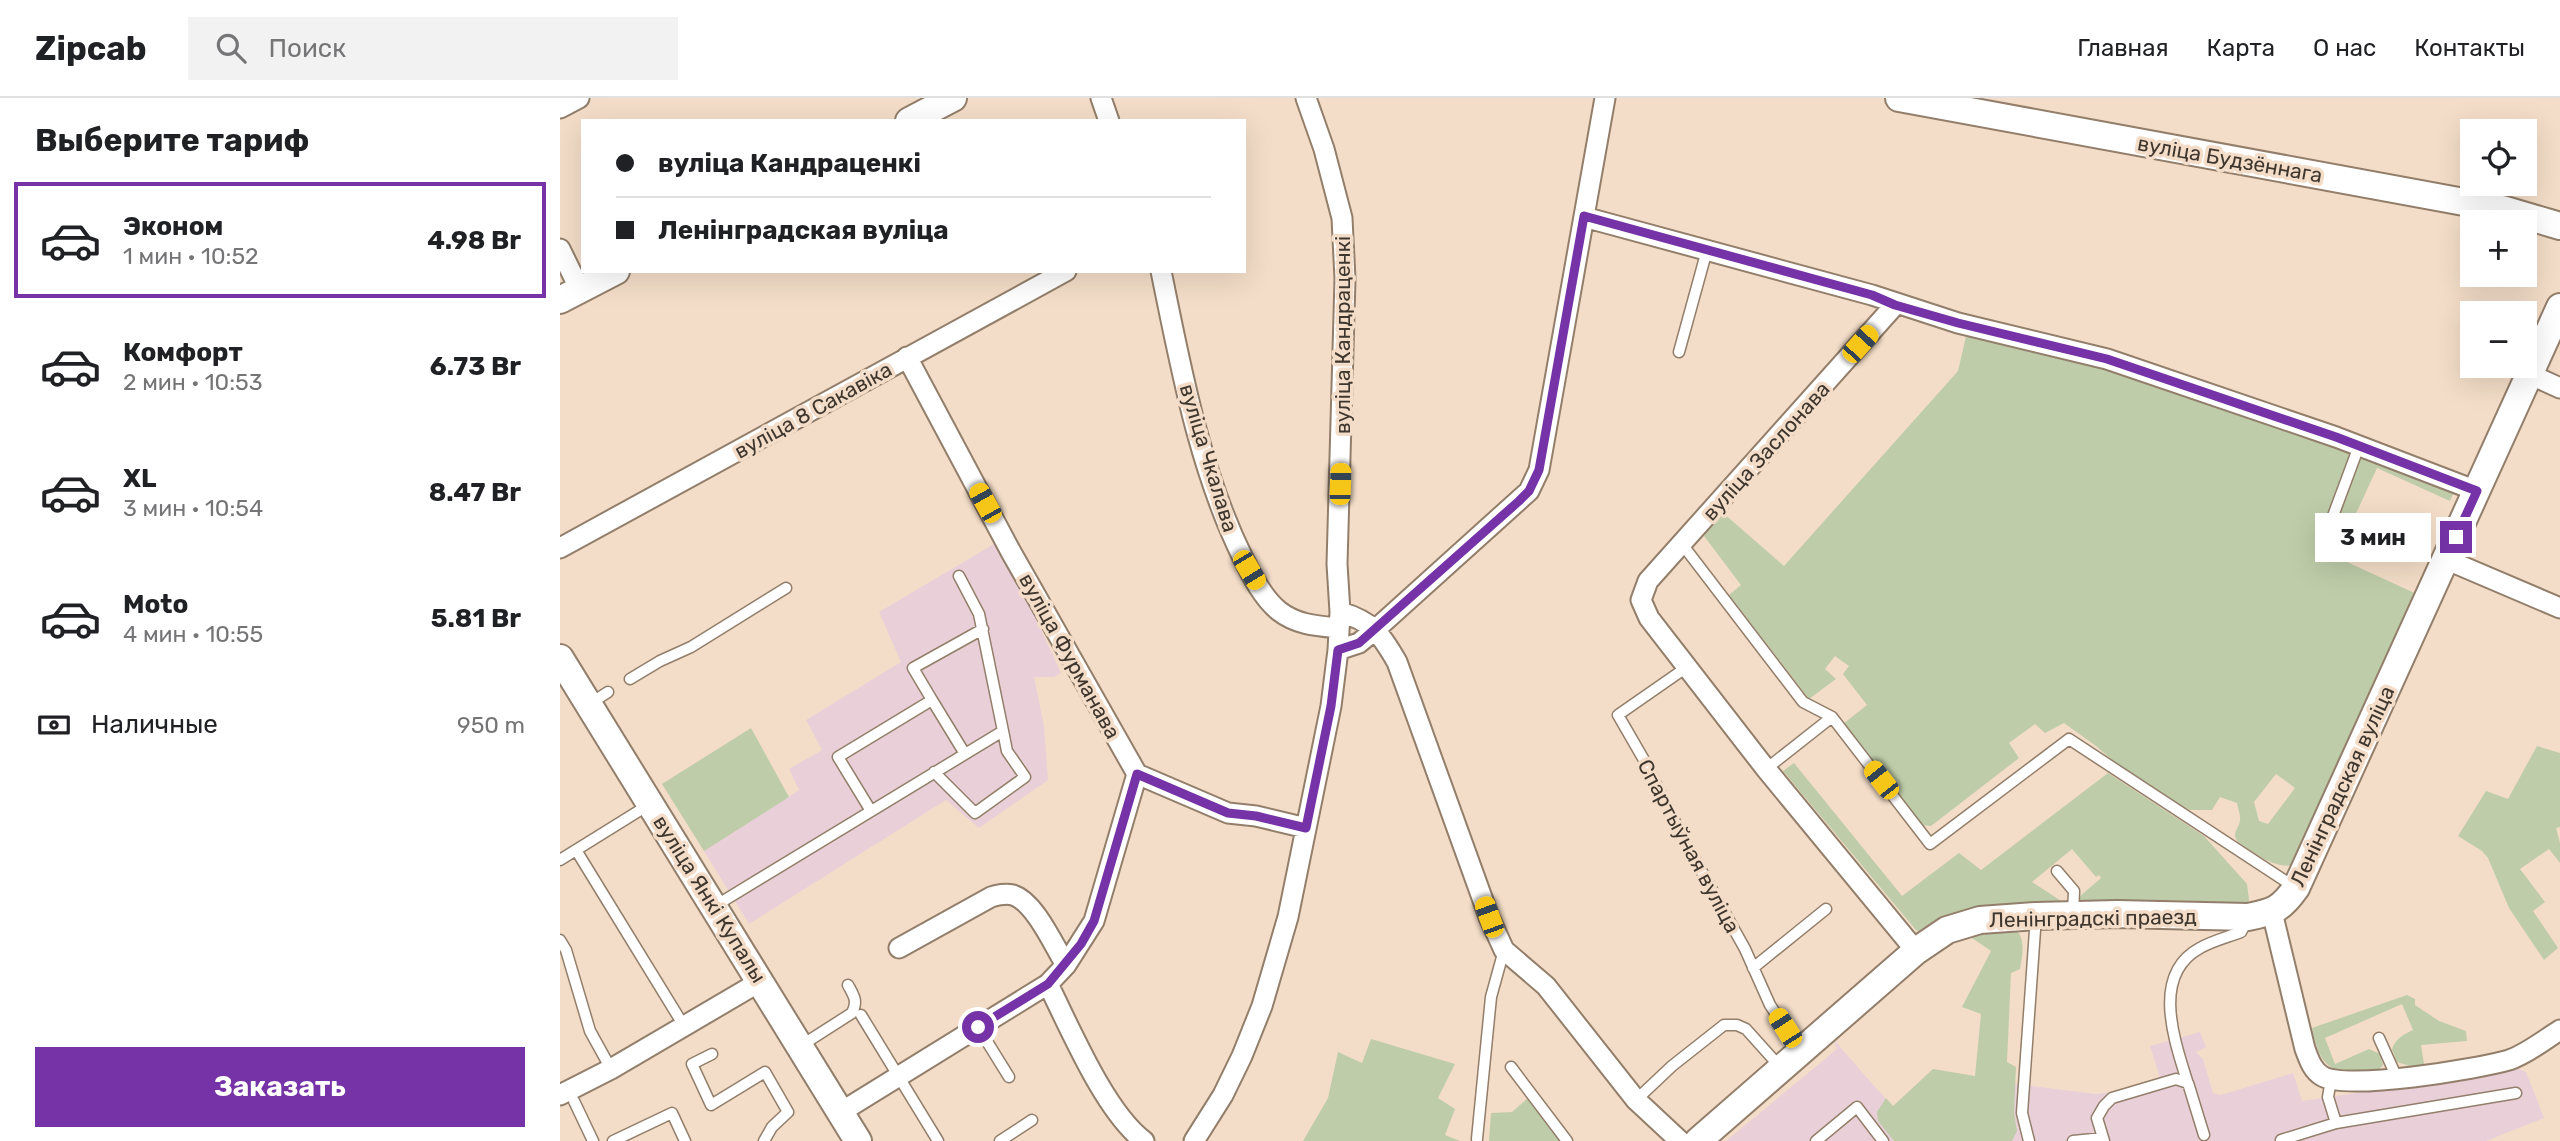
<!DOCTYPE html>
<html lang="ru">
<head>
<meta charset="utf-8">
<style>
  body { margin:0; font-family:Rubik,sans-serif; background:#f2f2f2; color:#202124; height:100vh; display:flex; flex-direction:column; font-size:26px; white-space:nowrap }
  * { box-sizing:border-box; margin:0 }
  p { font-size:23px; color:#757577 }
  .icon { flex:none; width:38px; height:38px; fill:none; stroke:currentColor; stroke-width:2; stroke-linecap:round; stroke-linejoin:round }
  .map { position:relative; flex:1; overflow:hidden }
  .side { display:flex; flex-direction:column; background:#fff; width:560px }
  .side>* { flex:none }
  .guide { position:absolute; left:21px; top:21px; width:665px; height:154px; border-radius:0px; box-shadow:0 7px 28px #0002; display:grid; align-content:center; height:154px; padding:0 35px; background:#fff }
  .controls { position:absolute; left:1900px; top:21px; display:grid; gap:14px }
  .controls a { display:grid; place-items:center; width:77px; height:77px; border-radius:0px; background:#fff; box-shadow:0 7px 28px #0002; font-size:35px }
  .end { position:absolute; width:32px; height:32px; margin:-16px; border:9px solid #7533a7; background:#fff; box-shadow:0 0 0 4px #fff }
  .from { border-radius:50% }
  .bubble { position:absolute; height:49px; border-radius:0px; background:#fff; box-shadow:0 7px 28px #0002; font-size:23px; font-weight:700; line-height:49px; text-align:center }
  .car { position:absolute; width:21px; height:42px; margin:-21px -10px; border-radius:9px; box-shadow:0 0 5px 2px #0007; background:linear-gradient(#f5c518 24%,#345 0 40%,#f5c518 0 76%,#345 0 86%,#f5c518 0) }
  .guide b { display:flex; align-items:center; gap:24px; height:66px; font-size:26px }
  .guide b+b { border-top:2px solid #e0e0e0 }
  .guide i { width:18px; height:18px; background:#202124 }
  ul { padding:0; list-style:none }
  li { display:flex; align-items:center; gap:21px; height:116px; margin:0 14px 10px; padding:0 21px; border:4px solid transparent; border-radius:0px }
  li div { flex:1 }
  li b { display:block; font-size:26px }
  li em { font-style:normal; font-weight:700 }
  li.active { border-color:#7533a7 }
  li>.icon { width:63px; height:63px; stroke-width:1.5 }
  h2 { padding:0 35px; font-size:32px; line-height:84px }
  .pay { display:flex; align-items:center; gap:18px; height:77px; padding:0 35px; font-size:26px }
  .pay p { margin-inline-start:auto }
  .button { display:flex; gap:14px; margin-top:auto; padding:14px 35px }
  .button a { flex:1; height:80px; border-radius:0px; background:#7533a7; color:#fff; font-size:28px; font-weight:700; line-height:80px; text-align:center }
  header { display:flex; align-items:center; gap:42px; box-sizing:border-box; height:98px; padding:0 35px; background:#fff; border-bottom:2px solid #e0e0e0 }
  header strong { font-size:33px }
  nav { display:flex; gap:38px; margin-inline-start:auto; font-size:24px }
  .search { width:490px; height:63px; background:#f2f2f2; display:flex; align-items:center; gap:18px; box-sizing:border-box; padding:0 24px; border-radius:0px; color:#757577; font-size:26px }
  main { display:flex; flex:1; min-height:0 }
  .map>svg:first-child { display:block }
  .industrial { fill:#e9d0d8 }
  .green { fill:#becca9; fill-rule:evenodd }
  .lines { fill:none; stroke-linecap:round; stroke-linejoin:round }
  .lane-casing { stroke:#927e6a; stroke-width:13 }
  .street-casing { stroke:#927e6a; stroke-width:23 }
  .secondary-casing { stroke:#927e6a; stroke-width:30 }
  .lane { stroke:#fff; stroke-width:10 }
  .street { stroke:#fff; stroke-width:19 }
  .secondary { stroke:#fff; stroke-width:26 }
  .route { stroke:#7533a7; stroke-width:9 }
  .labels { text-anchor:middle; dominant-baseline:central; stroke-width:7; stroke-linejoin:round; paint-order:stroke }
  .street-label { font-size:21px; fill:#3f362e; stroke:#f3ddc8 }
</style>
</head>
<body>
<header>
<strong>Zipcab</strong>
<div class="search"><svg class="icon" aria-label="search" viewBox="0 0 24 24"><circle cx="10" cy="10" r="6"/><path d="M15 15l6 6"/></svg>Поиск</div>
<nav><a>Главная</a><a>Карта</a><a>О нас</a><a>Контакты</a></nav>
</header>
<main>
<section class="side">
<h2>Выберите тариф</h2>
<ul>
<li class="active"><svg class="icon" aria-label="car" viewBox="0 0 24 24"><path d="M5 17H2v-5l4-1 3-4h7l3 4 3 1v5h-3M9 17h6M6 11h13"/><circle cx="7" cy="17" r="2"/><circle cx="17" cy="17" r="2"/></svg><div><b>Эконом</b><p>1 мин · 10:52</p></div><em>4.98 Br</em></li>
<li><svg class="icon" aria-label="car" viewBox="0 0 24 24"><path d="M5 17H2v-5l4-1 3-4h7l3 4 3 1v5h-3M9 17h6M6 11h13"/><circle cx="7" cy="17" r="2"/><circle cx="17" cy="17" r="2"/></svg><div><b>Комфорт</b><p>2 мин · 10:53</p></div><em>6.73 Br</em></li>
<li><svg class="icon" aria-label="car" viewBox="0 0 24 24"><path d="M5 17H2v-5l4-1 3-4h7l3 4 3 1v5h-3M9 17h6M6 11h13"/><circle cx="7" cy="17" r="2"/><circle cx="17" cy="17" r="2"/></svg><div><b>XL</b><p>3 мин · 10:54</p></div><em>8.47 Br</em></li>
<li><svg class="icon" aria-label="car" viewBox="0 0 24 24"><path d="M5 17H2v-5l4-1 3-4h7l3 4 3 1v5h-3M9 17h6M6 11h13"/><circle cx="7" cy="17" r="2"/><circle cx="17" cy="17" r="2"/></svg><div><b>Moto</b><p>4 мин · 10:55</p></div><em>5.81 Br</em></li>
</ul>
<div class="pay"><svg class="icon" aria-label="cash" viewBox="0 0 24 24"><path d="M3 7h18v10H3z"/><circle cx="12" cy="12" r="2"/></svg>Наличные<p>950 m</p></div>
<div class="button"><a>Заказать</a></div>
</section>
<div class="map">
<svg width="2000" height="1043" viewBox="0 0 2000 1043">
  <rect width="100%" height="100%" fill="#f3ddc8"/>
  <path class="industrial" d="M 434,446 L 470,508 L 501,575 L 494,579 L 474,579 L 484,628 L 488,682 L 419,730 L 386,702 L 189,826 L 144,753 L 239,692 L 229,671 L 262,652 L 246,622 L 341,564 L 319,514 Z
    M 1640,934 L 1646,949 L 1636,954 L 1643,961 L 1653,995 L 1661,997 L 1733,975 L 1742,1003 L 1959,971 L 1966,974 L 1984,1020 L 1926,1043 L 1166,1043 L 1277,951 L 1273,941 L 1333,1009 L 1373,971 L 1456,986 L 1536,996 L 1552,994 L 1600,980 L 1590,948 Z"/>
  <path class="green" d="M 1407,234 L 1545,270 L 1808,358 L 1894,394 L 1890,403 L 1817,370 L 1776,459 L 1859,497 L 1738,766 C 1716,773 1696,756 1678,744 C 1671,735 1678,732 1680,723 C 1681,718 1678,711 1677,705 L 1660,699 L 1652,712 L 1630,712 L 1616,706 L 1560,669 L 1536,648 L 1504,625 L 1485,635 L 1475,626 L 1449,645 L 1459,660 L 1371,728 L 1361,727 L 1283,626 L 1307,607 L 1283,576 L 1289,568 L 1275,558 L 1265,571 L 1276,581 L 1249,601 L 1169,497 L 1181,487 L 1144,438 L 1146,431 L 1162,414 L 1224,468 L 1398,273 ZM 1716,676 L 1735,690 L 1708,726 L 1699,723 L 1694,704 Z
    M 191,630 L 229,699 L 144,753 L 102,686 Z
    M 1977,648 L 2000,655 L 2000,729 L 1996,730 L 2000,745 L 2000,765 L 1989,751 L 1960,771 L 1985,804 L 1973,813 L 1998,850 L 1984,862 L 1949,810 L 1928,760 L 1922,753 L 1898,738 L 1926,693 L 1948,701 Z
    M 1234,665 L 1342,798 L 1399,755 L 1421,772 L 1548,675 L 1644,738 L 1687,786 L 1689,802 L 1687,807 L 1518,808 L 1519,799 L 1541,780 L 1539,777 L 1536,779 L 1512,751 L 1472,784 L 1509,808 L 1361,835 L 1356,832 L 1223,673 Z
    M 1456,832 C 1466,840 1462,860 1460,871 L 1451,875 L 1447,964 L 1456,969 L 1454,1015 L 1457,1033 L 1452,1043 L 1334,1043 L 1318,1023 L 1317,1014 L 1326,1000 L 1333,1008 L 1373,971 L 1415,978 L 1421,916 L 1402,909 L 1431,853 L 1409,838 Z
    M 1847,897 L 1855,901 L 1855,907 L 1879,923 L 1906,933 L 1907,943 L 1861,947 L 1864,966 L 1853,969 L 1837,964 L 1832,951 C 1836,940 1843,937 1853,932 L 1842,906 L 1765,940 L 1775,966 L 1809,951 L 1820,956 L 1823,967 L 1816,975 C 1774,975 1761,975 1752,930 Z
    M 811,941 L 895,966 L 878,1000 L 895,1011 L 885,1037 L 900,1043 L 743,1043 L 768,1000 L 778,954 L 802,965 Z
    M 968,1000 L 1001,1043 L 929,1043 L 931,1015 L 952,1014 Z"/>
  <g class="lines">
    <g class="lane-casing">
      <path id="lane" d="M 1119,254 L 1147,152
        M 1770,426 L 1799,348
        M 1122,446 L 1243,604 L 1272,619
        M 1127,569 L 1058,617 L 1084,662 L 1123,740 L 1185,851 L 1210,907 L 1239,951
        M 70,581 L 100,563 L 131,549 L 226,490
        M 372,602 L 353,570 L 423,531
        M 31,605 L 48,594
        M 1206,671 L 1272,619 L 1370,746 L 1509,641 L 1736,790
        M 374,674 L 415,715 L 465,679 L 447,653 L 443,633
        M 90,706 L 16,752 L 124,928
        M 311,713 L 278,659 L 372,602 L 405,656
        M 0,762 L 16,752
        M 1497,773 L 1514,793 L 1513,815
        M 155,808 L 443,633 L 419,516 L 399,478
        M 0,842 L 6,852 L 30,933 L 51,971
        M 1193,870 L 1266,811
        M 301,917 L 378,1043
        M 418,929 L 449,979
        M 1819,940 L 1837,980
        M 242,947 L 292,915 C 298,903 294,898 288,887
        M 152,956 L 132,966 L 151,1007 L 205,974 L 228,1014 L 212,1029 L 204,1043
        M 951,969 L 1007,1043
        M 1771,982 L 1768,999 L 1776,1025
        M 1628,986 C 1615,944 1590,877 1640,850 C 1652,843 1668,839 1681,834 L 1687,823
        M 1076,1002 L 1112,968 L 1164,927 L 1177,927 L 1186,931 L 1221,970
        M 14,1003 L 33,1043
        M 917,1041 L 931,899 L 944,852
        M 1721,1042 L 1776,1025 L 1956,995
        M 53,1043 L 112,1015 L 125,1043
        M 440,1043 L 472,1022
        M 1256,1043 L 1297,1009 L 1323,1043
        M 1469,1043 L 1462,1015 L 1476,818
        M 1513,1043 L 1543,1040
        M 1544,1043 L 1537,1020 L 1544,1008 L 1552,1000 L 1616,981 L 1628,985 L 1644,1037"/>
    </g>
    <g class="street-casing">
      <path id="street" d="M 541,0 L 549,23
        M 0,10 L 19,0
        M 1024,119 L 1312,197 L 1398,225 L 1547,261 L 1776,339 L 1917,393
        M 0,151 L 20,192
        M 601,173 C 621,270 639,371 683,460 C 692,478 703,500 719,513 C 737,527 757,528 779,530
        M 1335,207 L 1088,483 L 1081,502 L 1089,520 L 1206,671 L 1356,853
        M 1969,276 L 2000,290
        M 0,450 L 506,173
        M 1885,461 L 2000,510
        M 780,514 C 812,523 821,536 837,564 L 929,819 L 944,852 L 986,888 L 1076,1002 L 1120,1043
        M 778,552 L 799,545 L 816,531 L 969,393 L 979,372 L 1045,0
        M 577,676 L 668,715 L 696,718 L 746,730
        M 1712,814 L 1745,951 C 1749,961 1752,972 1762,978 C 1786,993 1918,971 1949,962 C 1967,956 1984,942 2000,932
        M 339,850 L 431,799 C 438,797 445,795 453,797 C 475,804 494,848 506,867
        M 488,886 C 510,930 545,1014 584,1043
        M 0,997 L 51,971 L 201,883
        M 281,1014 L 488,886 L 506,867 L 534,823 L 577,676 L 451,454 L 347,259
        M 634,1043 L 663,997 L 682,958 L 702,908 L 728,819 L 771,608 L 778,552 L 780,514 L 777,466 L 785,181 L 782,120 L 764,51 L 746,0"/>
    </g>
    <g class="secondary-casing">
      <path id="secondary" d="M 1339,0 L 1942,111 L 2000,128
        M 349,23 L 393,0
        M 0,202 L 56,173
        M 0,560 L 298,1043
        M 1138,1043 L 1356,853 L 1387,832 L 1420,822 L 1476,818 L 1557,816 L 1688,819 C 1714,814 1721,811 1736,790 L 2000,209"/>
    </g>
    <use href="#lane" class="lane"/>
    <use href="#street" class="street"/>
    <use href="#secondary" class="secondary"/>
  </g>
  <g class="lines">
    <path class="route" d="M 418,929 L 488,886 L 521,846 L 534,823 L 577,676 L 668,715 L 696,718 L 746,730 L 771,608 L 778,552 L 799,545 L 959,403 L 969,393 L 979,372 L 1024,118 L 1312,197 L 1335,207 L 1398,225 L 1547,261 L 1776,339 L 1917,393 L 1896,439"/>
  </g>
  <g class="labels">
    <g class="street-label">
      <text transform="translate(1670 61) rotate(10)">вуліца Будзённага</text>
      <text transform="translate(782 237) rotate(-90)">вуліца Кандраценкі</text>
      <text transform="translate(253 312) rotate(-29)">вуліца 8 Сакавіка</text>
      <text transform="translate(1206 353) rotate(-48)">вуліца Заслонава</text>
      <text transform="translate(649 360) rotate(73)">вуліца Чкалава</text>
      <text transform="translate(510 558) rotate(61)">вуліца Фурманава</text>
      <text transform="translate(1782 688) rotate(-65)">Ленінградская вуліца</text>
      <text transform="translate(1129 748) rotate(62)">Спартыўная вуліца</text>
      <text transform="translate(150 801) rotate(58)">вуліца Янкі Купалы</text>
      <text transform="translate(1533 820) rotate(-1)">Ленінградскі праезд</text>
    </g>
  </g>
</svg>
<div class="controls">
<a><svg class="icon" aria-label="locate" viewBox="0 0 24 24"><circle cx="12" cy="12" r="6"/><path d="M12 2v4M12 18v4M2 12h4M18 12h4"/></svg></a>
<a>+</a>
<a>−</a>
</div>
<i class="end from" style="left:418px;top:929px"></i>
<i class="end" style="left:1896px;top:439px"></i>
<div class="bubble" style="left:1755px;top:415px;width:116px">3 мин</div>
<i class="car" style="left:1300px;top:246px;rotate:42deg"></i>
<i class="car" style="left:780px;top:386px;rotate:2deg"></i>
<i class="car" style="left:425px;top:405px;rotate:331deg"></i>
<i class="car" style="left:689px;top:472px;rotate:149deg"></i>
<i class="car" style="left:1321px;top:682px;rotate:322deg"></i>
<i class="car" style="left:929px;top:819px;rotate:340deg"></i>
<i class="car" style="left:1225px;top:930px;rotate:327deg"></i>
<div class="guide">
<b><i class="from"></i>вуліца Кандраценкі</b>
<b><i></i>Ленінградская вуліца</b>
</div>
</div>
</main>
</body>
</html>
